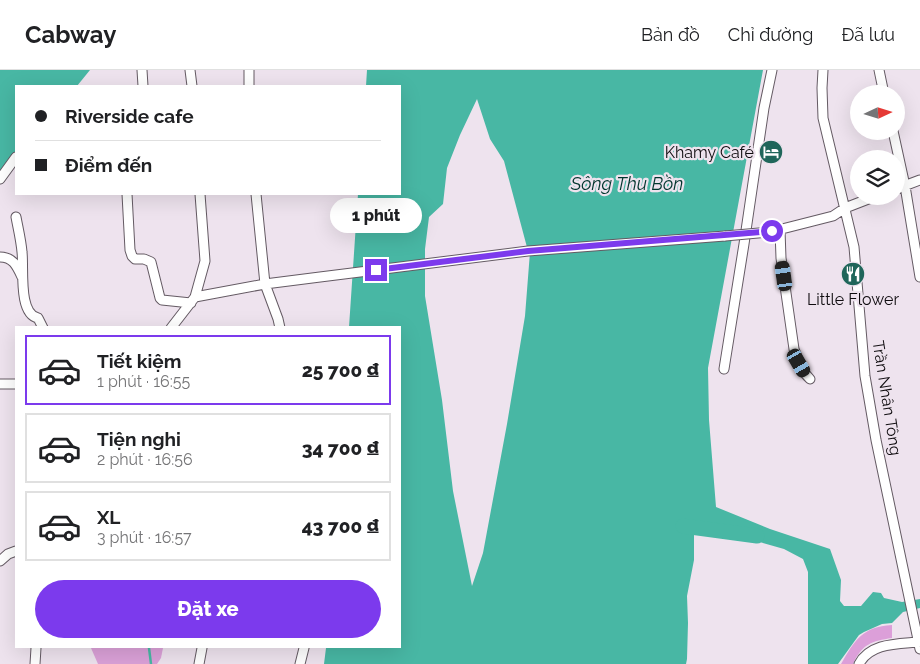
<!DOCTYPE html>
<html lang="vi">
<head>
<meta charset="utf-8">
<style>
  body { margin:0; font-family:Raleway,sans-serif; background:#f2f2f2; color:#202124; height:100vh; display:flex; flex-direction:column; font-size:19px; white-space:nowrap }
  * { box-sizing:border-box; margin:0 }
  p { font-size:16px; color:#757577 }
  .icon { flex:none; width:28px; height:28px; fill:none; stroke:currentColor; stroke-width:2; stroke-linecap:round; stroke-linejoin:round }
  .map { position:relative; flex:1; overflow:hidden }
  .sheet { position:absolute; left:15px; top:256px; width:386px; height:322px; display:flex; flex-direction:column; background:#fff; border-radius:0px; box-shadow:0 5px 20px #0002 }
  .sheet>* { flex:none }
  .guide { position:absolute; left:15px; top:15px; width:386px; height:110px; border-radius:0px; box-shadow:0 5px 20px #0002; display:grid; align-content:center; height:110px; padding:0 20px; background:#fff }
  .needle { width:32px; rotate:86deg }
  .controls { position:absolute; left:850px; top:15px; display:grid; gap:10px }
  .controls a { display:grid; place-items:center; width:55px; height:55px; border-radius:50%; background:#fff; box-shadow:0 5px 20px #0002; font-size:25px }
  .end { position:absolute; width:22px; height:22px; margin:-11px; border:6px solid #7c3aed; background:#fff; box-shadow:0 0 0 2px #fff }
  .from { border-radius:50% }
  .bubble { position:absolute; height:35px; border-radius:18px; background:#fff; box-shadow:0 5px 20px #0002; font-size:16px; font-weight:800; line-height:35px; text-align:center }
  .car { position:absolute; width:15px; height:30px; margin:-15px -8px; border-radius:6px; box-shadow:0 0 4px 1px #0007; background:linear-gradient(#222 24%,#8ab4d8 0 40%,#222 0 76%,#8ab4d8 0 86%,#222 0) }
  .guide b { display:flex; align-items:center; gap:18px; height:48px; font-size:19px }
  .guide b+b { border-top:1px solid #e0e0e0 }
  .guide i { width:12px; height:12px; background:#202124 }
  ul { padding:9px 0 0; list-style:none }
  li { display:flex; align-items:center; gap:15px; height:70px; margin:0 10px 8px; padding:0 10px; border:2px solid #e0e0e0; border-radius:0px }
  li div { flex:1 }
  li b { display:block; font-size:19px }
  li em { font-style:normal; font-weight:800 }
  li.on { border-color:#7c3aed }
  li>.icon { width:45px; height:45px; stroke-width:1.5 }
  .action { display:flex; gap:10px; margin-top:auto; padding:10px 20px }
  .action a { flex:1; height:58px; border-radius:30px; background:#7c3aed; color:#fff; font-size:20px; font-weight:800; line-height:58px; text-align:center }
  header { display:flex; align-items:center; gap:30px; box-sizing:border-box; height:70px; padding:0 25px; background:#fff; border-bottom:1px solid #e0e0e0 }
  header strong { font-size:24px }
  nav { display:flex; gap:28px; margin-inline-start:auto; font-size:18px }
  .map>svg:first-child { display:block }
  .green { fill:#dba1d8 }
  .forest { fill:#dc9fd9 }
  .water { fill:#48b7a4; fill-rule:evenodd }
  .lines { fill:none; stroke-linecap:round; stroke-linejoin:round }
  .stream { stroke:#48b7a4; stroke-width:2.5 }
  .river { stroke:#48b7a4; stroke-width:15 }
  .street-casing { stroke:#645a63; stroke-width:11 }
  .street { stroke:#fff; stroke-width:9 }
  .street-bridge-casing { stroke:#645a63; stroke-width:11; stroke-linecap:butt }
  .street-bridge { stroke:#fff; stroke-width:9 }
  .route { stroke:#7c3aed; stroke-width:6 }
  .labels { text-anchor:middle; dominant-baseline:central; stroke-width:4.5; stroke-linejoin:round; paint-order:stroke }
  .poi-label { font-size:16px; fill:#0f0c0f; stroke:#eee3ee; text-anchor:end }
  .street-label { font-size:16px; fill:#0f0c0f; stroke:#eee3ee }
  .water-label { font-size:18px; font-style:italic; fill:#00352d; stroke:#eee3ee }
</style>
</head>
<body>
<header>
<strong>Cabway</strong>
<nav><a>Bản đồ</a><a>Chỉ đường</a><a>Đã lưu</a></nav>
</header>
<div class="map">
<svg width="920" height="594" viewBox="0 0 920 594">
  <rect width="100%" height="100%" fill="#eee3ee"/>
  <path class="green" d="M 91,578 L 163,578 L 161,588 L 157,594 L 98,594 Z"/>
  <path class="forest" d="M 892,555 L 892,568 C 872,571 862,574 853,594 L 841,594 C 855,570 862,557 892,555 Z"/>
  <path class="water" d="M 0,0 L 90,0 L 77,16 L 16,16 L 16,89 L 0,109 Z
    M 367,0 L 763,0 L 708,298 L 709,350 L 716,437 L 770,459 L 830,479 L 841,510 L 840,531 L 844,536 L 861,536 L 873,522 L 881,523 L 884,528 L 902,532 L 920,529 L 920,538 L 903,542 L 892,553 L 882,554 L 864,562 L 859,565 L 838,594 L 808,594 L 808,502 L 803,489 L 784,479 L 746,468 L 720,454 L 710,455 L 694,465 L 694,490 L 687,526 L 688,553 L 687,589 L 686,594 L 324,594 L 326,578 L 400,578 L 400,258 L 349,257 L 358,124 L 400,124 L 400,16 L 366,16 ZM 477,29 L 490,69 L 504,91 L 528,181 L 530,182 L 525,246 L 507,354 L 483,483 L 472,516 L 453,421 L 442,330 L 425,226 L 425,179 L 429,147 L 443,134 L 447,98 L 460,65 Z"/>
  <g class="lines">
    <path class="stream" d="M 149,578 L 151,594"/>
    <path class="river" d="M 683,456 L 757,466"/>
    <g class="street-casing">
      <path id="street" d="M 142,0 L 143,16
        M 190,0 L 192,16
        M 249,0 L 249,16
        M 823,0 L 822,18 L 823,48 L 854,177 L 865,306 L 869,329 L 876,370 L 920,579
        M 879,0 L 884,24
        M 893,61 L 905,116 L 920,207
        M 0,109 L 16,87
        M 896,119 L 920,110
        M 127,124 L 130,180 L 132,186 L 135,189 L 144,189 L 151,192 L 160,228 L 162,230 L 191,233
        M 256,124 L 265,214 L 278,249 L 280,258
        M 16,147 C 18,158 21,170 22,182 C 24,198 18,244 38,248 L 43,258
        M 780,160 L 781,188 L 794,279 C 798,290 801,301 810,309
        M 774,161 L 833,146 L 845,138 L 876,126
        M 0,187 C 13,187 17,196 22,207
        M 195,227 L 265,214 L 320,207 L 528,181 L 725,166
        M 171,258 L 195,227 L 205,191 L 200,124
        M 724,299 L 744,174 L 764,38 L 772,0
        M 0,314 L 16,314
        M 0,491 L 8,484 L 16,481
        M 35,594 L 36,578
        M 199,594 L 202,578
        M 300,594 L 304,578
        M 859,594 C 870,573 897,574 918,572"/>
    </g>
    <use href="#street" class="street"/>
    <g class="street-bridge-casing">
      <path id="street-bridge" d="M 725,166 L 769,162"/>
    </g>
    <use href="#street-bridge" class="street-bridge"/>
  </g>
  <g class="lines">
    <path class="route" d="M 376,200 L 528,181 L 772,161"/>
  </g>
  <defs>
    <g id="hotel-disc" transform="scale(1.25)"><circle r="9.5" fill="#1f665a" stroke="#eee3ee"/><path d="M-6-4.5h1.5V1H6V5H4.5V3h-9V5H-6ZM-4 0a1.8 1.8 0 1 1 3.6 0ZM.5 0V-2.5h3Q6-2.5 6 0Z" fill="#fff"/></g>
    <g id="restaurant-disc" transform="scale(1.25)"><circle r="9.5" fill="#1f665a" stroke="#eee3ee"/><path d="M-5-6h1v4h1v-4h1v4h1v-4h1v5L-1.5 .5V6h-2V.5L-5-1ZM5-6V6H3V1.5H1.5Q1.5-4 5-6Z" fill="#fff"/></g>
  </defs>
  <g fill-rule="evenodd">
    <use href="#hotel-disc" x="771" y="82"/>
    <use href="#restaurant-disc" x="853" y="204"/>
  </g>
  <g class="labels">
    <g class="poi-label">
      <text x="754" y="82">Khamy Café</text>
      <text x="853" y="229" text-anchor="middle">Little Flower</text>
    </g>
    <g class="street-label">
      <text transform="translate(887 328) rotate(81)">Trần Nhân Tông</text>
    </g>
    <g class="water-label">
      <text x="627" y="113">Sông Thu Bồn</text>
    </g>
  </g>
</svg>
<div class="controls">
<a><svg class="needle" viewBox="-14 -14 28 28"><path d="M0-13l5 13h-10z" fill="#e53935"/><path d="M0 13l5-13h-10z" fill="#757577"/></svg></a>
<a><svg class="icon" aria-label="layers" viewBox="0 0 24 24"><path d="M12 4l9 5-9 5-9-5zM3 14l9 5 9-5"/></svg></a>
</div>
<i class="end from" style="left:772px;top:161px"></i>
<i class="end" style="left:376px;top:200px"></i>
<div class="bubble" style="left:330px;top:128px;width:92px">1 phút</div>
<i class="car" style="left:784px;top:206px;rotate:352deg"></i>
<i class="car" style="left:799px;top:293px;rotate:150deg"></i>
<div class="guide">
<b><i class="from"></i>Riverside cafe</b>
<b><i></i>Điểm đến</b>
</div>
<section class="sheet">
<ul>
<li class="on"><svg class="icon" aria-label="car" viewBox="0 0 24 24"><path d="M5 17H2v-5l4-1 3-4h7l3 4 3 1v5h-3M9 17h6M6 11h13"/><circle cx="7" cy="17" r="2"/><circle cx="17" cy="17" r="2"/></svg><div><b>Tiết kiệm</b><p>1 phút · 16:55</p></div><em>25 700 ₫</em></li>
<li><svg class="icon" aria-label="car" viewBox="0 0 24 24"><path d="M5 17H2v-5l4-1 3-4h7l3 4 3 1v5h-3M9 17h6M6 11h13"/><circle cx="7" cy="17" r="2"/><circle cx="17" cy="17" r="2"/></svg><div><b>Tiện nghi</b><p>2 phút · 16:56</p></div><em>34 700 ₫</em></li>
<li><svg class="icon" aria-label="car" viewBox="0 0 24 24"><path d="M5 17H2v-5l4-1 3-4h7l3 4 3 1v5h-3M9 17h6M6 11h13"/><circle cx="7" cy="17" r="2"/><circle cx="17" cy="17" r="2"/></svg><div><b>XL</b><p>3 phút · 16:57</p></div><em>43 700 ₫</em></li>
</ul>
<div class="action"><a>Đặt xe</a></div>
</section>
</div>
</body>
</html>
